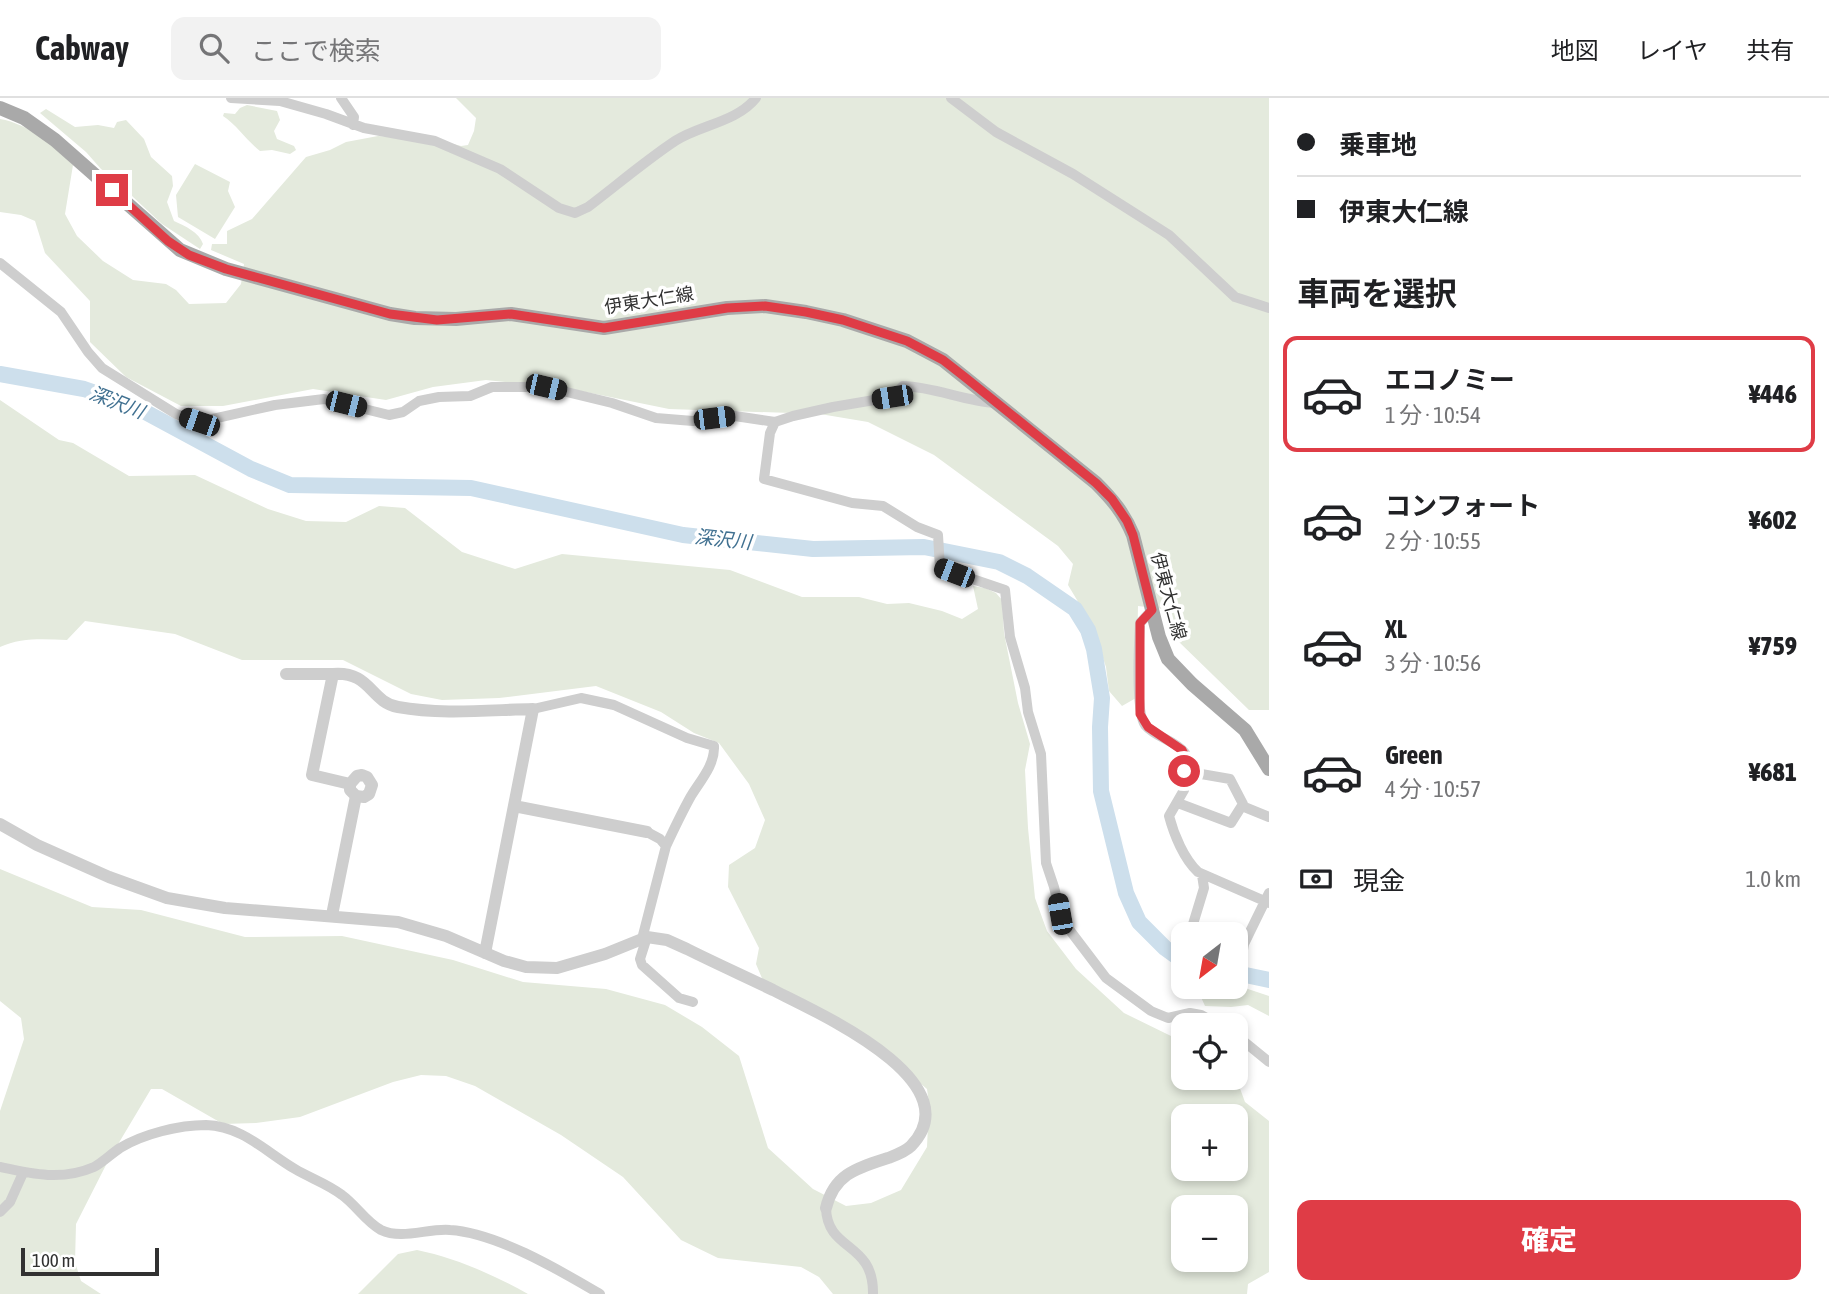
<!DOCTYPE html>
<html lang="ja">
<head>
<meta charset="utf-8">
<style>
  body { margin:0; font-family:"Asap Condensed","Noto Sans JP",sans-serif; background:#f2f2f2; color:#202124; height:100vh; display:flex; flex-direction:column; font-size:26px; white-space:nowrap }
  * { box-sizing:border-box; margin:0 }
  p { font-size:23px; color:#757577 }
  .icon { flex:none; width:38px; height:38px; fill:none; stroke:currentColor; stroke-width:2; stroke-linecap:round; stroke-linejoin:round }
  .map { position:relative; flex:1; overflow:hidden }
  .panel { display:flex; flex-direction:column; background:#fff; width:560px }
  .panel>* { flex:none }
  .hud { display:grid; align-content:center; height:154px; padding:0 28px; background:#fff }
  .needle { width:46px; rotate:211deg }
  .buttons { position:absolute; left:1171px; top:824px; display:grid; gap:14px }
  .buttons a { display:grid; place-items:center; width:77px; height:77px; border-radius:14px; background:#fff; box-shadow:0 4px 10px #0003; font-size:35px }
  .scale { position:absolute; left:21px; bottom:18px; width:138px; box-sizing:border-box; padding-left:7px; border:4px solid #313131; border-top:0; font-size:19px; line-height:24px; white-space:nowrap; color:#313131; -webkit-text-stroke:5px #fff; paint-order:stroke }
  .end { position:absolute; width:32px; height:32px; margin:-16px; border:9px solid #df3c46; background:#fff; box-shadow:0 0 0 4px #fff }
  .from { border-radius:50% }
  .car { position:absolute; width:21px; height:42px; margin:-21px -10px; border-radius:9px; box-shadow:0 0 5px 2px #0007; background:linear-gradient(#222 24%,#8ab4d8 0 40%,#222 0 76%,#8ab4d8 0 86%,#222 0) }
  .hud b { display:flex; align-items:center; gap:24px; height:66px; font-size:26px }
  .hud b+b { border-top:2px solid #e0e0e0 }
  .hud i { width:18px; height:18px; background:#202124 }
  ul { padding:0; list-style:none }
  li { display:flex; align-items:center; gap:21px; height:116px; margin:0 14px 10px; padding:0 14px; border:4px solid transparent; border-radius:14px }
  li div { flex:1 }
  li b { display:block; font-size:26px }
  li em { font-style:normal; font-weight:800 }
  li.selected { border-color:#df3c46 }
  li>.icon { width:63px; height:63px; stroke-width:1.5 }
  h2 { padding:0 28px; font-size:32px; line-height:84px }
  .pay { display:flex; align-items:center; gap:18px; height:77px; padding:0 28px; font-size:26px }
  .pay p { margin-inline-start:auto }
  .cta { display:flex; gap:14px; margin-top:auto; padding:14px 28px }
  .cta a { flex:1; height:80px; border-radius:14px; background:#df3c46; color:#fff; font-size:28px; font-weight:800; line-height:80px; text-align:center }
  header { display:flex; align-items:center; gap:42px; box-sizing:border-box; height:98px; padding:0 35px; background:#fff; border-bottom:2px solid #e0e0e0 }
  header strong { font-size:33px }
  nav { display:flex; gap:38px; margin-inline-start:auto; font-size:24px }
  .search { width:490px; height:63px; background:#f2f2f2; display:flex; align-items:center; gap:18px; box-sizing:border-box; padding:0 24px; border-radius:14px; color:#757577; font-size:26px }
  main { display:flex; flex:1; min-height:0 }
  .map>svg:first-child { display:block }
  .green { fill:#e4eadd; fill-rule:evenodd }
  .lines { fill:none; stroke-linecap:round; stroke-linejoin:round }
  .river { stroke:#cddfec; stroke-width:16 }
  .minor { stroke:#cecece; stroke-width:10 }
  .tertiary { stroke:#cecece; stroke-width:12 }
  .primary { stroke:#a9a9a9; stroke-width:14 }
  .route { stroke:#df3c46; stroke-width:9 }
  .labels { text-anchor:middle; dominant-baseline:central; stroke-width:7; stroke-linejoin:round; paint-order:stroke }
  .street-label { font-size:18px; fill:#313131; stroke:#fff }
  .water-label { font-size:19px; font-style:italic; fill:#417191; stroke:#fff }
</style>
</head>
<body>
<header>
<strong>Cabway</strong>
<div class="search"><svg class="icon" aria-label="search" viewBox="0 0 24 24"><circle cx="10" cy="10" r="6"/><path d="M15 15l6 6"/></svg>ここで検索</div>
<nav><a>地図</a><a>レイヤ</a><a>共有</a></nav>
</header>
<main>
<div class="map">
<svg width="1269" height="1196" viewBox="0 0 1269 1196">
  <rect width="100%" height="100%" fill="#fff"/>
  <path class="green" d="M 456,0 L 1269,0 L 1269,612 L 1249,612 L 1177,542 L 1163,511 L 1138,508 L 1136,600 L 1122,608 L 1109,593 L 1106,569 L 1092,527 L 1068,487 L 1073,466 L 1058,448 L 934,357 L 868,324 L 820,316 L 669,311 L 571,291 L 486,282 L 433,289 L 386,302 L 313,291 L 223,308 L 181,308 L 126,279 L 90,244 L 90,203 L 45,155 L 35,123 L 21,117 L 0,114 L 0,21 C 29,26 52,47 73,67 L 65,116 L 77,138 L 103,163 L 133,182 L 166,186 L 176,192 L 189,206 L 226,205 L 241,186 L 244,166 L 211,152 L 212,146 L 227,146 L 227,133 L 252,121 L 306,59 L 330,52 L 346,44 L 378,38 L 439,42 L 461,48 L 468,47 L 474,33 L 476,20 Z
    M 247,7 L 277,13 L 280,22 L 274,33 L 277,41 L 294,48 L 296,52 L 290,56 L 272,52 L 260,53 C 246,42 237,27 223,18 L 224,15 L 235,16 L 240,10 Z
    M 46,11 L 75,29 L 98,27 L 114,30 L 117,24 L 126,22 L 144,41 L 151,59 L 172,78 L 173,88 L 167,104 L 174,123 C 185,128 199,134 203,146 L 200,151 L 162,126 L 133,99 L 123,87 L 101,71 L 86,54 L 40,15 Z
    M 195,66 L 230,84 L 228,93 L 235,109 L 215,141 L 178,119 L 176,97 Z
    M 0,302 L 59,342 L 73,345 L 129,378 L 195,377 L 268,411 L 306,423 L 346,424 L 379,408 L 405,410 L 462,454 L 515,471 L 562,456 L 730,472 L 802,499 L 859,499 L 887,506 L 909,505 L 942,513 L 962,521 L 978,511 L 973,488 L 985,490 L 996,495 L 1002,502 L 1004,535 L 1018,605 L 1030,646 L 1025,672 L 1028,730 L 1035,800 L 1047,833 L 1076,871 L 1124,915 L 1171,938 L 1183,937 L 1183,980 L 1236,980 L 1236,955 L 1244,963 L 1238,985 L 1245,1004 L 1269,1023 L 1269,1174 L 1248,1186 L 1247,1196 L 833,1196 L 819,1179 L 801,1169 L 718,1160 L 681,1142 L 623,1079 L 561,1037 L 475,988 L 446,978 L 421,977 L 393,984 L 300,1019 L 256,1025 L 223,1026 L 162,991 L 151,991 L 108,1063 L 76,1126 L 75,1164 L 81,1183 L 101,1196 L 0,1196 L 0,1013 L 24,941 L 21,920 L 0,903 L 0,771 L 92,809 L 141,812 L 245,839 L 342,838 L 453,862 L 523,884 L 606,891 L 665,907 L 702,929 L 739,958 L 768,1050 L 813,1091 L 846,1108 L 871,1105 L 901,1092 L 927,1049 L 929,1005 L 927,991 L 882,953 L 764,885 L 756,866 L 759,850 L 728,789 L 729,767 L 755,750 L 765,722 L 749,686 L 719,645 L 694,635 L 661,614 L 596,588 L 499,600 L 442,602 L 411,596 L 343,562 L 242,562 L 175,536 L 85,523 L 67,542 C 45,541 21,539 0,549 ZM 1183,1018 L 1236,1018 L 1236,1071 L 1183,1071 ZM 1183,1110 L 1236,1110 L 1236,1162 L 1183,1162 Z
    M 1236,887 L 1269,898 L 1269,918 L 1248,907 L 1231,909 L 1205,908 L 1200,897 L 1207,889 Z
    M 417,1152 C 456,1160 494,1177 528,1196 L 358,1196 L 398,1156 Z"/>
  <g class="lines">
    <path class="river" d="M 0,276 L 84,291 L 136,309 L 251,371 L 290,387 L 471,390 L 683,437 L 813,451 L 924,449 L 999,464 L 1027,478 L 1075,511 L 1088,532 L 1094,551 L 1102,600 L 1100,629 L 1101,693 L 1126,795 L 1139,824 L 1165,850 L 1183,863
      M 1236,875 L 1269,882"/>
    <path class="minor" d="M 231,0 L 280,3 L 326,16 L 364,30 L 435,43 L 500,71 L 559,110 L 575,115 L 588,109 C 617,87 645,63 675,43 C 700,27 737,24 756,0
      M 341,0 L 354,19 L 353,27
      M 951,0 L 996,34 L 1073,76 L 1169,137 L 1235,199 L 1269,210
      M 0,165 L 61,214 L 88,254 L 102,270 L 176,316 L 199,324 L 275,307 L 324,301 L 389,317 L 403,314 L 419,303 L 439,299 L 470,298 L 492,289 L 546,289 L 612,305 L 656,320 L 693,323 L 735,318 L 775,324 L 793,318 L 833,309 L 892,299 L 903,288 C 935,289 964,303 996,305
      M 775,324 L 770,335 L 764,381 L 852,405 L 883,408 L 917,429 L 938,437 L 940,470 L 1005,492 L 1010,539 L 1025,590 L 1028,614 L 1041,656 L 1046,765 L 1054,789 L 1062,822 L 1106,880 L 1151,913 L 1168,920 L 1190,915 L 1201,917 L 1221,928
      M 1152,512 L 1140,525 C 1139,544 1135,614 1145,627 C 1156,640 1175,642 1185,655 L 1184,692 L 1169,718 C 1174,737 1184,761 1198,774 L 1269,805
      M 533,611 L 581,600 L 614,607 L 687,640 L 714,648 C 715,667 700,683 691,698 C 682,714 674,731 666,748
      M 1178,705 L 1231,725 L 1243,706 L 1230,681 L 1184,673
      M 1242,708 L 1269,719
      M 1190,836 L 1204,790 L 1202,777
      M 647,839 L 640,861 L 642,867 L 679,900 L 693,904
      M 642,841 L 666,748 L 660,741 L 647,734
      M 1242,858 L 1244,846 L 1269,795
      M 1236,937 L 1269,964
      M 0,1069 C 32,1076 62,1083 94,1069 C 103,1064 111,1056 120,1050 C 143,1036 179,1027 206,1027 C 242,1028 266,1054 295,1071 C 310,1080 328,1086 342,1097 C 356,1107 366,1124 381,1132 C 402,1142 428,1130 450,1132 C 497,1135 559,1172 600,1196
      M 826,1110 C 827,1154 874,1143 873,1196
      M 0,1114 L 10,1104 L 23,1075"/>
    <path class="tertiary" d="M 286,576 L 333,576
      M 350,686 L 357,678 L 362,677 L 367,679 L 372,687 L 369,696 L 364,699 L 356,698
      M 514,708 L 647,734
      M 0,726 L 37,747 L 109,779 L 167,800 L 225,810 L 398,824 L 446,838 L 504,863 L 526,869 L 557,870 L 605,856 L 647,839 L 667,842 L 687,851 C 715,865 744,878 773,892 C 814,913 974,983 911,1048 C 905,1054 896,1057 888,1060 C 857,1070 834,1076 826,1110
      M 332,817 L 356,698 L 350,692 L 350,686 L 312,677 L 333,576 C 371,573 370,604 398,609 C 441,617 489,612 533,611 L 485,855"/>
    <path class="primary" d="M 0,10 L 24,20 L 55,42 L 180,152 L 226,171 L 390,216 L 415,220 L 456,221 L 511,216 L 604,230 L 727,210 L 765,208 L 806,214 L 843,222 L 907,243 L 943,262 L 1096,385 C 1112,401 1124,415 1133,437 L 1159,539 L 1168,561 L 1192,586 L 1245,632 L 1269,671"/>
  </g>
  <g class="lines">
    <path class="route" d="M 112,92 L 168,143 L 189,157 L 226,171 L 390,216 L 437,222 L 511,216 L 604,230 L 727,210 L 765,208 L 806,214 L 843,222 L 907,243 L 943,262 L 966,280 L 1096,385 L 1112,401 L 1127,423 L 1133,437 L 1152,512 L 1140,525 L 1140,616 L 1148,629 L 1182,652 L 1185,658 L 1184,673"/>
  </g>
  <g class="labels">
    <g class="street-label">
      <text transform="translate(649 202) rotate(-9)">伊東大仁線</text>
      <text transform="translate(1169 498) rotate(75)">伊東大仁線</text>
    </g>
    <g class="water-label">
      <text transform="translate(117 304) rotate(21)">深沢川</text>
      <text transform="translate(723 441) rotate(6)">深沢川</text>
    </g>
  </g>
</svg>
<div class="buttons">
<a><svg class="needle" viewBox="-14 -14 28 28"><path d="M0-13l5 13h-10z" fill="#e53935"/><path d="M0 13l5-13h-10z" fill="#757577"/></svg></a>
<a><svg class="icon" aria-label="locate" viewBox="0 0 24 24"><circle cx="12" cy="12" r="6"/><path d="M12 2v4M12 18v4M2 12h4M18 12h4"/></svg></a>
<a>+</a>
<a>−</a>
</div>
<div class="scale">100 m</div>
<i class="end from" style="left:1184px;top:673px"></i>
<i class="end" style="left:112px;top:92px"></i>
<i class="car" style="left:546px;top:289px;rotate:103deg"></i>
<i class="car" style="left:892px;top:299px;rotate:261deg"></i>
<i class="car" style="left:346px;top:306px;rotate:104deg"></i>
<i class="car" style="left:714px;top:320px;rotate:83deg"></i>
<i class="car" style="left:199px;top:324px;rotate:289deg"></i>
<i class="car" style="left:954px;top:475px;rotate:291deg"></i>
<i class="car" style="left:1060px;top:816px;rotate:350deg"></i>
</div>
<section class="panel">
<div class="hud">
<b><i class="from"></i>乗車地</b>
<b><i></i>伊東大仁線</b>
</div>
<h2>車両を選択</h2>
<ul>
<li class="selected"><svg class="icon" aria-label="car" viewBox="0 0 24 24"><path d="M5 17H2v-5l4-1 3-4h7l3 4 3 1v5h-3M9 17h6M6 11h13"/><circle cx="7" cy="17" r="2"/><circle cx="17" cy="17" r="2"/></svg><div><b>エコノミー</b><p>1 分 · 10:54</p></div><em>¥446</em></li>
<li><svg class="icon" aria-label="car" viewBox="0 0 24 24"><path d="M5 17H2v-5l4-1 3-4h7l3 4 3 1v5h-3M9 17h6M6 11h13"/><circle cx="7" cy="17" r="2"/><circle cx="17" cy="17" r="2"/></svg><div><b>コンフォート</b><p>2 分 · 10:55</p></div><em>¥602</em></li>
<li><svg class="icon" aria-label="car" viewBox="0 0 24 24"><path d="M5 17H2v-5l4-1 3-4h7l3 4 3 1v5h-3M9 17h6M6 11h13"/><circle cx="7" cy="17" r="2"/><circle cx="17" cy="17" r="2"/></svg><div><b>XL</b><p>3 分 · 10:56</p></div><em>¥759</em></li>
<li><svg class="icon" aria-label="car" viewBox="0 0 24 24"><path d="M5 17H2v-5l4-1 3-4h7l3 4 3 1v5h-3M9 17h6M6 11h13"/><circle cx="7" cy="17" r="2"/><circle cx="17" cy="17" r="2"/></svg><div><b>Green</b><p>4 分 · 10:57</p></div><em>¥681</em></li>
</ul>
<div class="pay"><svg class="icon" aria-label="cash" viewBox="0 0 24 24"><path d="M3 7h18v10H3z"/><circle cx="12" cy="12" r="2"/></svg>現金<p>1.0 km</p></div>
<div class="cta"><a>確定</a></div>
</section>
</main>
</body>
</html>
